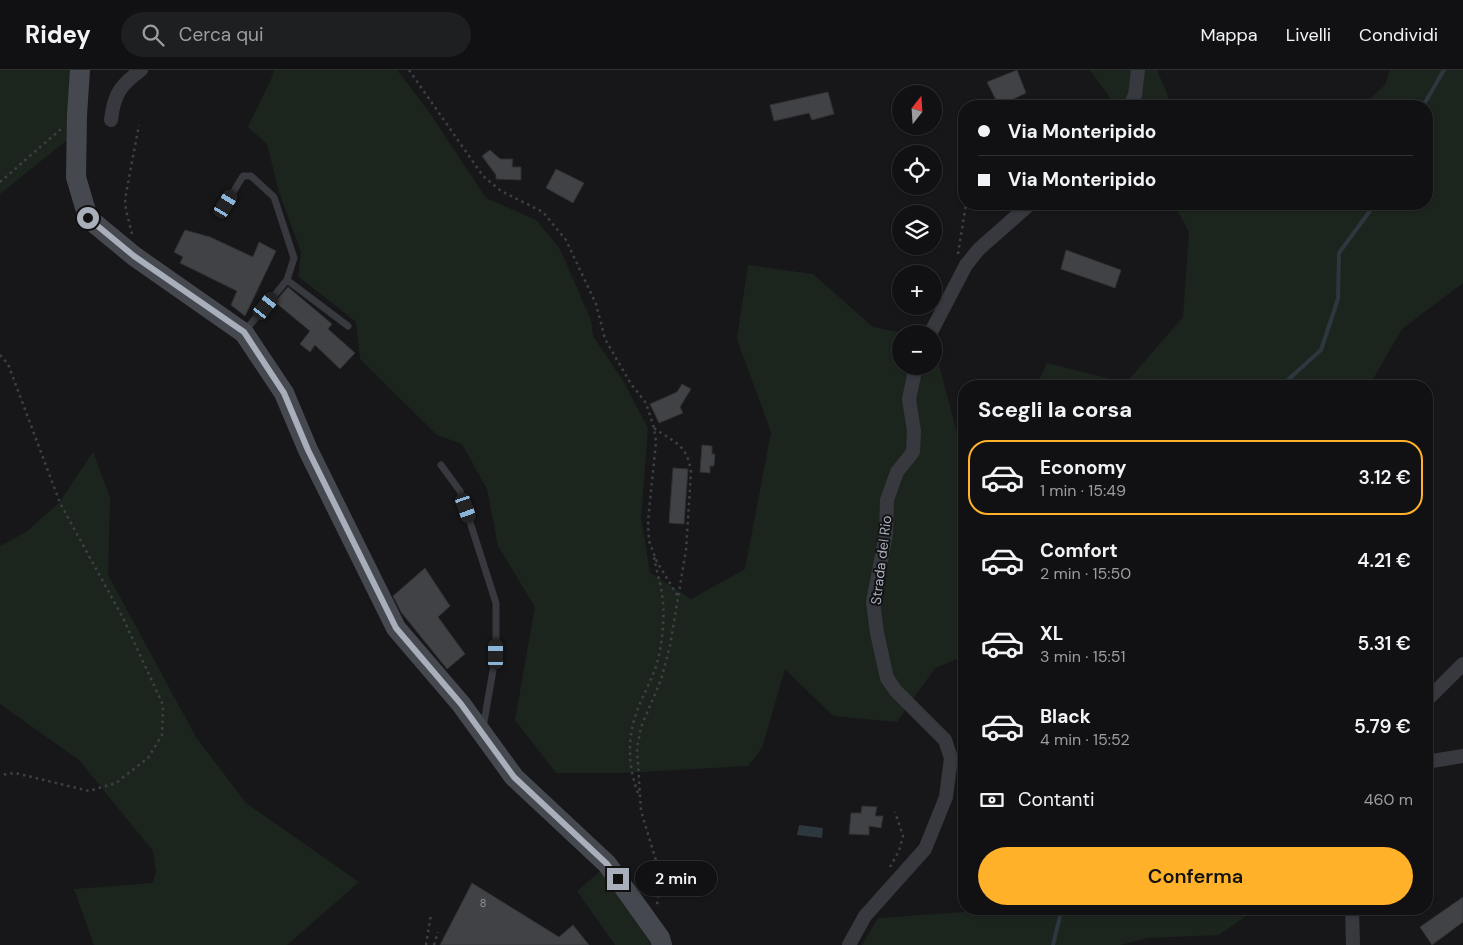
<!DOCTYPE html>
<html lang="it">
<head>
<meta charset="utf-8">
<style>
  body { margin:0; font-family:"DM Sans",sans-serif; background:#1e1f21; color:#f1f3f6; height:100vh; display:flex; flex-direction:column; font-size:19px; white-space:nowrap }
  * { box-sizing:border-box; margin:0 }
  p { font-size:16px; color:#9c9da0 }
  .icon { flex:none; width:28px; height:28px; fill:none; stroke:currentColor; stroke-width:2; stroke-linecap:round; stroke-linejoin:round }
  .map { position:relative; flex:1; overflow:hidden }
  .drawer { position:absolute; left:958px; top:310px; width:475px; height:535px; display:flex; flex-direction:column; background:#111113; border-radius:20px; box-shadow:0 1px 4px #0004,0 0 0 1px #303133 }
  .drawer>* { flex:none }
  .top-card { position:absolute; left:958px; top:30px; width:475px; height:110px; border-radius:20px; box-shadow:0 1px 4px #0004,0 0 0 1px #303133; display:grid; align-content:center; height:110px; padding:0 20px; background:#111113 }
  .needle { width:32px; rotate:17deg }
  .buttons { position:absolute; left:892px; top:15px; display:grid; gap:10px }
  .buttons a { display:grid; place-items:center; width:50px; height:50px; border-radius:50%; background:#111113; box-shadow:0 1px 4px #0004,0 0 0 1px #303133; font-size:25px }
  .end { position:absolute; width:22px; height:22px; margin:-11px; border:6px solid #a8aeba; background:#111; box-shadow:0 0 0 2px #111 }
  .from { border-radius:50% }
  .bubble { position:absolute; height:35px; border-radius:18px; background:#111113; box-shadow:0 1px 4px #0004,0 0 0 1px #303133; font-size:16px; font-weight:600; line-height:35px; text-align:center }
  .car { position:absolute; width:15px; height:30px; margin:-15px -8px; border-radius:6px; box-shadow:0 0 4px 1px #0007; background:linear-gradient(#222 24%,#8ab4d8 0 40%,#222 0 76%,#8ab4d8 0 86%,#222 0) }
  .top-card b { display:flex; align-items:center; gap:18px; height:48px; font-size:19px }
  .top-card b+b { border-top:1px solid #303133 }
  .top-card i { width:12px; height:12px; background:#f1f3f6 }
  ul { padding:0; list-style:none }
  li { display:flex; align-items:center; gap:15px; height:75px; margin:0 10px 8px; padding:0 10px; border:2px solid transparent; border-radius:20px }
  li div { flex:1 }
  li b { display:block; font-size:19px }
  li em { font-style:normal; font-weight:600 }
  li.current { border-color:#ffb129 }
  li>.icon { width:45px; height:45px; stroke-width:1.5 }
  h2 { padding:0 20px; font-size:22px; line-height:60px }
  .pay { display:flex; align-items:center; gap:12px; height:55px; padding:0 20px; font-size:19px }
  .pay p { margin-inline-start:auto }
  .button { display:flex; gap:10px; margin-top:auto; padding:10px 20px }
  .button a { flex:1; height:58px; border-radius:30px; background:#ffb129; color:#111; font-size:20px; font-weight:600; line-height:58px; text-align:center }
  header { display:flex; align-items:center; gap:30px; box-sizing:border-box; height:70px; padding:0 25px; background:#111113; border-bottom:1px solid #303133 }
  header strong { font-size:24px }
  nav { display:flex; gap:28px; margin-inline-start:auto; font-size:18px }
  .search { width:350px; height:45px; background:#1e1f21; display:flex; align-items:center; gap:12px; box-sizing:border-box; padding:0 18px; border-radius:28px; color:#9c9da0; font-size:19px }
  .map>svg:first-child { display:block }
  .green { fill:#1c251d }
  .water { fill:#2c373e }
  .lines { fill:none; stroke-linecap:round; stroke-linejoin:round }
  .stream { stroke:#2c373e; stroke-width:4 }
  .building { fill:#414246; stroke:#313135 }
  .path { stroke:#3d4046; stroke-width:2.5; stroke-dasharray:2.5 4; stroke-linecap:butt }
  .lane { stroke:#37393e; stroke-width:7 }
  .street { stroke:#37393e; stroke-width:14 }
  .secondary { stroke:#45484f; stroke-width:20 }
  .route { stroke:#a8aeba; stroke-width:6 }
  .labels { text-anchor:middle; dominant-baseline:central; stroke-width:4; stroke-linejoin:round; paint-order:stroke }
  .number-label { font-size:11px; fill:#8e939d }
  .street-label { font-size:14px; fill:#a8aeba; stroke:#121214 }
</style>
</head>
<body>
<header>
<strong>Ridey</strong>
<div class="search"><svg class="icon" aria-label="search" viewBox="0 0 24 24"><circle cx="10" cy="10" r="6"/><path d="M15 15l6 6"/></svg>Cerca qui</div>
<nav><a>Mappa</a><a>Livelli</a><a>Condividi</a></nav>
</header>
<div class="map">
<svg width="1463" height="875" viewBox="0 0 1463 875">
  <rect width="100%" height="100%" fill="#171719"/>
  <path class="green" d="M 0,0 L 79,0 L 77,62 L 0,124 Z
    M 274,0 L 397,0 L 427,39 L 486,128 L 536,150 L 559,177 L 591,250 L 593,266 L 625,314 L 648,358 L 641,448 L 650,503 L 691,529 L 745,499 L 771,362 L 737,269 L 748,195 L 813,204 L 873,257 L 909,264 L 901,264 L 901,296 L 934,296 L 934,276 L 957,363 L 964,366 L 964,586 L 935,598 L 897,652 L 833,646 L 785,599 L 762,678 L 748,696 L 624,703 L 556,703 L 515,650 L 535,537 L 498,476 L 487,419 L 462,374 L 437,365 L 360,289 L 356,252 L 298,206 L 301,182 L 279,122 L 267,74 L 248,57 L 273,5 Z
    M 1090,0 L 1157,0 L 1170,31 L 1176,36 L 1116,36 Z
    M 1390,0 L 1463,0 L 1463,213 L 1402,259 L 1369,316 L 1036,316 L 1047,293 L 1126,313 L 1183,247 L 1189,162 L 1174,134 L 1426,134 L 1426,36 L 1362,36 L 1385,15 Z
    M 93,382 L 110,427 L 108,505 L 196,667 L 246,733 L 359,812 L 287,875 L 94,875 L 74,819 L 153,813 L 156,801 L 153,781 L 79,690 L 0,634 L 0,476 L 26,462 L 59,433 Z
    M 605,797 L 659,875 L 615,875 L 577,821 Z
    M 967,839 L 1256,839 L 1219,865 L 1148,868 L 1120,875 L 862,875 L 878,848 L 966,842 Z"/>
  <path class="water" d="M 799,755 L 823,758 L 822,768 L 797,765 Z"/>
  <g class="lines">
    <path class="stream" d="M 1423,36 L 1444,0
      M 1281,316 L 1321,280 L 1338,229 L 1339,183 L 1375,134
      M 1053,875 L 1061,842 L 1066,839"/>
  </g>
  <path class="building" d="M 1017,0 L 1026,23 L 999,36 L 987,12 Z
    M 828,22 L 834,44 L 812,50 L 809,43 L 774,51 L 770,35 Z
    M 490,80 L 500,89 L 513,89 L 512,97 L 521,97 L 521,110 L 496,109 L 496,105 L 482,86 Z
    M 556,99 L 584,113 L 573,133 L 546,118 Z
    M 185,160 L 210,167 L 253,187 L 259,172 L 276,181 L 245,246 L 231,235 L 237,221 L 180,193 L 183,187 L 174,182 Z
    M 1066,180 L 1121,200 L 1115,218 L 1061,199 Z
    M 288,217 L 332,254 L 328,259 L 355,283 L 340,299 L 315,275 L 310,282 L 300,274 L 310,261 L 275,232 Z
    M 682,314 L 691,319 L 680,337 L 683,343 L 659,353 L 650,334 L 677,322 Z
    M 702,375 L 712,376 L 712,384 L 715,384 L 714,396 L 710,396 L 710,403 L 700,402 Z
    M 673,398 L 688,399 L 684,454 L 669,453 Z
    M 425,498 L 450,536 L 438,547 L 465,584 L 447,599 L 401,542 L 393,526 Z
    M 862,736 L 877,737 L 875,746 L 883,746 L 881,758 L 869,756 L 869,765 L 849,764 L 851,743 L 861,743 Z
    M 472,813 L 559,867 L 573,855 L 589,875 L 440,875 Z
    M 1463,827 L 1463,852 L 1432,875 L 1420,857 Z"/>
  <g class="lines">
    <path class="path" d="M 409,0 L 483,106 L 501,121 L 543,142 L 566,170 L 596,234 L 605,269 L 631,314 L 646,333 L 654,358 L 656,372 L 648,451 L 649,471 L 657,492 L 679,528
      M 0,112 L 61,59
      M 132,164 L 126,140 L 125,129 L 139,55
      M 958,184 L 966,134
      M 0,285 L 8,294 L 60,433 L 123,548 L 163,635 L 162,665 L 148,688 L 116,713 L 89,721 L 15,703 L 0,705
      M 654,358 C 675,373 687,374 691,402 L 686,480 L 670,576 L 661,610 L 641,657 L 637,678 L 641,741 L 661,807 L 657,835
      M 638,723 C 628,697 627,668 637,641 C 644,622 655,605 659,585 C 663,566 665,543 662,524 C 660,511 656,499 654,487
      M 890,797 L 899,781 L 903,766 L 895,742
      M 426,875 L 431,844
      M 434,875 L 438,862"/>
    <path class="lane" d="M 226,134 L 243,106 L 251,106 L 274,127 L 294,188 L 287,210 L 244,262
      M 287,210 L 348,256
      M 441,395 L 460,421 L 496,533 L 496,583 L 483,658"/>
    <path class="street" d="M 1130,36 L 1135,25 L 1138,0
      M 111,50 C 114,23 121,15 141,0
      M 930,264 L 966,195 L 979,179 L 1030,134
      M 1426,631 L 1463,594
      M 1426,692 L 1463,686
      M 1352,839 L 1353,875
      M 849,875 L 865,846 L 925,779 L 946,727 L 951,688 L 945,670 L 896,621 L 887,608 L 877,563 L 873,532 L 886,464 L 887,430 L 897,402 L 913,382 L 914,361 L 909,329 L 916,296"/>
    <path class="secondary" d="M 80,0 L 77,45 L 76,107 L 88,148 L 134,186 L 244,263 L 284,323 L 308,380 L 396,558 L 461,634 L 514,707 L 607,794 L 660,868 L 662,875"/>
  </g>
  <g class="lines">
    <path class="route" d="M 88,148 L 134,186 L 244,262 L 284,323 L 308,380 L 396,558 L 461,634 L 514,707 L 607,794 L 618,809"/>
  </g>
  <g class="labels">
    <g class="number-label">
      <text x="483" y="833">8</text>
    </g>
    <g class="street-label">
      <text transform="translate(881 490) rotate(-83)">Strada del Rio</text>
    </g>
  </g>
</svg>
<div class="buttons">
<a><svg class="needle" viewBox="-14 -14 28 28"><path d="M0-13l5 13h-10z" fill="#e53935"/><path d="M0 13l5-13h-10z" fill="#9c9da0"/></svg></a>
<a><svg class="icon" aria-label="locate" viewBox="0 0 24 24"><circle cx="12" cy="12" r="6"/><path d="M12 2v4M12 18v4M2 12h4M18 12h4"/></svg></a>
<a><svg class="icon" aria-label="layers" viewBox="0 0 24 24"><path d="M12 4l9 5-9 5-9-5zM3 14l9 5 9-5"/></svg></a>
<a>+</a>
<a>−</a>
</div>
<i class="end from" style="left:88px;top:148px"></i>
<i class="end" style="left:618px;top:809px"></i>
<div class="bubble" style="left:635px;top:791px;width:82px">2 min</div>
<i class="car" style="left:226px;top:134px;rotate:31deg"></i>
<i class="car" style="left:266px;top:236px;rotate:39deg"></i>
<i class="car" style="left:466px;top:438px;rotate:161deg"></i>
<i class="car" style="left:496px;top:584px;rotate:0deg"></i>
<div class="top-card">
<b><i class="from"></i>Via Monteripido</b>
<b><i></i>Via Monteripido</b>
</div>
<section class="drawer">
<h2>Scegli la corsa</h2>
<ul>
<li class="current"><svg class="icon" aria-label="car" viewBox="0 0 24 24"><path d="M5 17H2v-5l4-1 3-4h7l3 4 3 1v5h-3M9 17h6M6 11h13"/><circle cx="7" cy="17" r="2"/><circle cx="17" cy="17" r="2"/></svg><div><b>Economy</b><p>1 min · 15:49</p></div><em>3.12 €</em></li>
<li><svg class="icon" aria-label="car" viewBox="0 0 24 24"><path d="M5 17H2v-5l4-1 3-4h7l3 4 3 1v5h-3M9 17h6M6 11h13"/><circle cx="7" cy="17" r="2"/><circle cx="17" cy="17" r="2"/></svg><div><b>Comfort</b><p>2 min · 15:50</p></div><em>4.21 €</em></li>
<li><svg class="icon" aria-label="car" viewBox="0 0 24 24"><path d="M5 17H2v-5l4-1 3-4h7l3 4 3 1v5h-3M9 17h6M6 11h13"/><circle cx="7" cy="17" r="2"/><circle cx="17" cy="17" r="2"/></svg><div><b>XL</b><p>3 min · 15:51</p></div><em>5.31 €</em></li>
<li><svg class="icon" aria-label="car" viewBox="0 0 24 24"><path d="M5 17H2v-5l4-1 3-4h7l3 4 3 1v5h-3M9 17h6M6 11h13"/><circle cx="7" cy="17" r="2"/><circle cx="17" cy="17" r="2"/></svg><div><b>Black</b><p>4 min · 15:52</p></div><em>5.79 €</em></li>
</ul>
<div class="pay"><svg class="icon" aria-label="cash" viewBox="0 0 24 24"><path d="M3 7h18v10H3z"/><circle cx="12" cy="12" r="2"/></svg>Contanti<p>460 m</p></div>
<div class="button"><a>Conferma</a></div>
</section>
</div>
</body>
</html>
